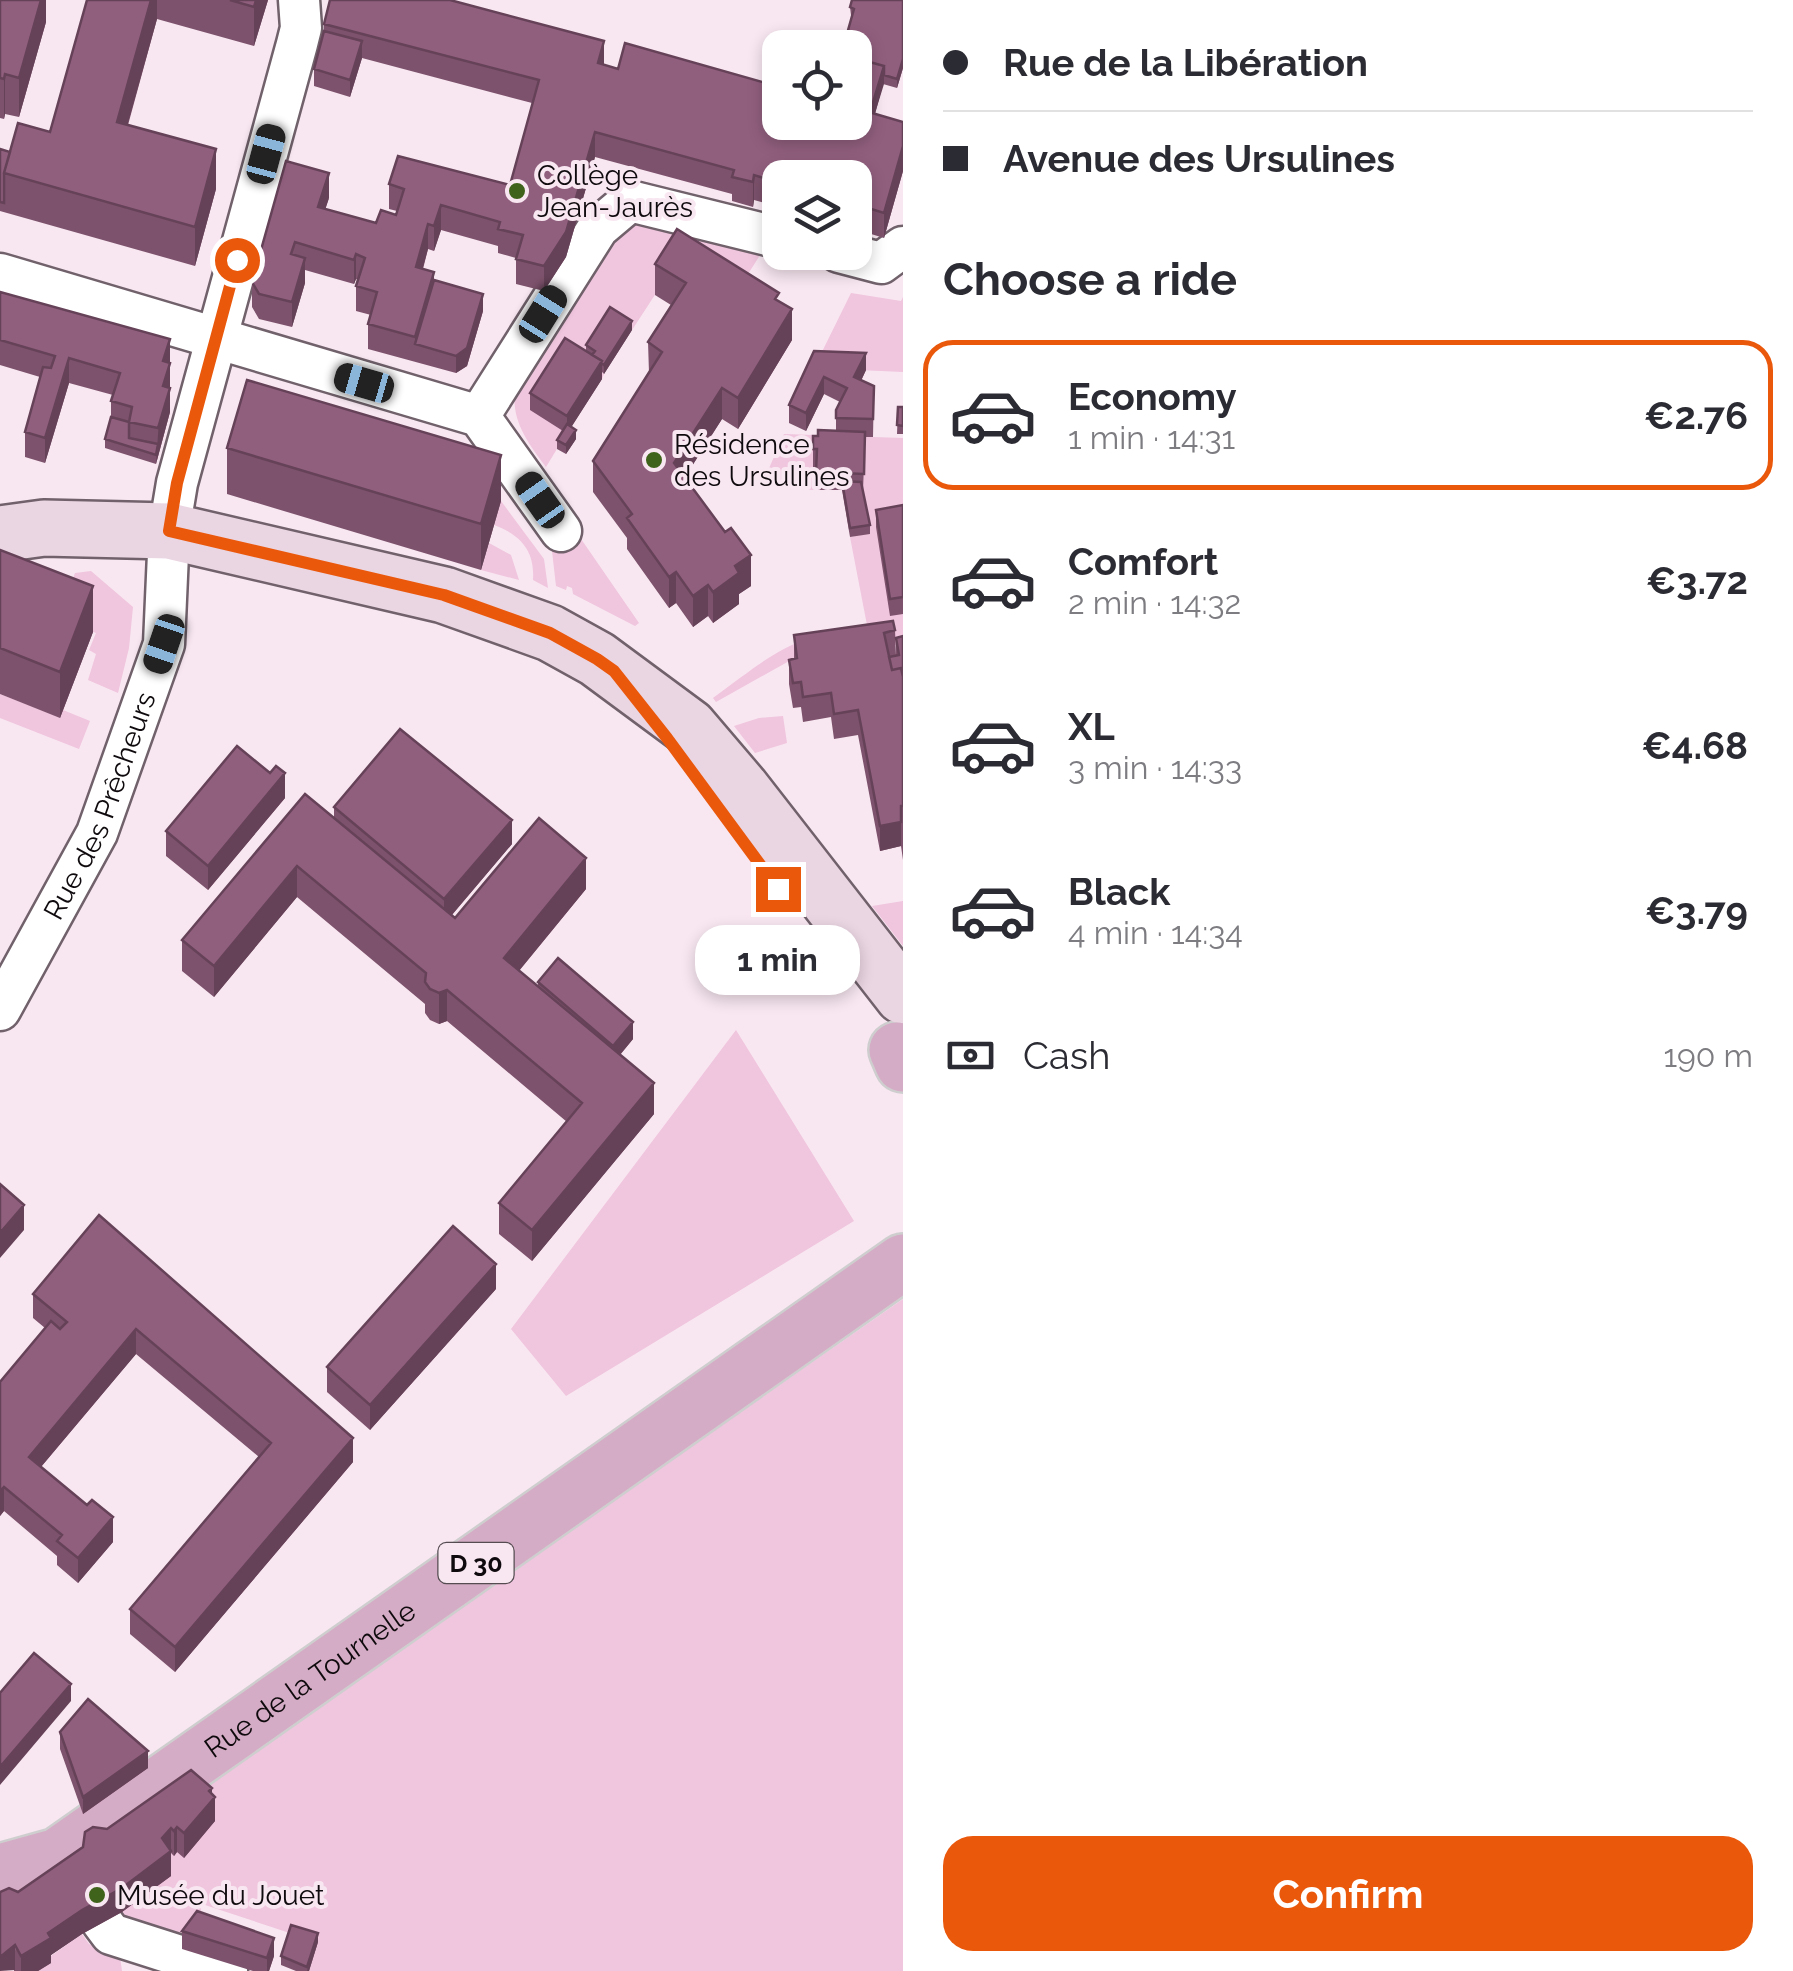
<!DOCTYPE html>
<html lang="en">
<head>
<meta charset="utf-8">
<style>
  body { margin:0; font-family:Raleway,sans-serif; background:#f2f2f3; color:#2b2b33; height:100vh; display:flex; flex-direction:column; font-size:38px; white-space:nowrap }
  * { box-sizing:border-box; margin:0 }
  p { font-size:32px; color:#7c7c81 }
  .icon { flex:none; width:55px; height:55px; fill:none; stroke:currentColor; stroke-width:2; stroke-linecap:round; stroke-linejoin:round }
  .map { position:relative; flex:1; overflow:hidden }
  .details { display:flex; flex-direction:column; background:#fff; width:890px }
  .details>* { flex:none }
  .top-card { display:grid; align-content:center; height:220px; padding:0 40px; background:#fff }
  .controls { position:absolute; left:762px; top:30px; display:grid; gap:20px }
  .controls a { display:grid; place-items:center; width:110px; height:110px; border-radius:20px; background:#fff; box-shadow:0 5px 15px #0003; font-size:50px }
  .end { position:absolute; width:45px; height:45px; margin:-22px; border:12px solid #ea580c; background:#fff; box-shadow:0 0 0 5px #fff }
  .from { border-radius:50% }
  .bubble { position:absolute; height:70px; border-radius:30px; background:#fff; box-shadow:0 5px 15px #0003; font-size:32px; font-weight:700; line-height:70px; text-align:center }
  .car { position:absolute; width:30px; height:60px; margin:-30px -15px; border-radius:12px; box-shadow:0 0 8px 2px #0007; background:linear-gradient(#222 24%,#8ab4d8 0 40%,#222 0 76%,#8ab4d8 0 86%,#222 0) }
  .top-card b { display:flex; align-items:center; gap:35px; height:95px; font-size:38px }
  .top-card b+b { border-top:2px solid #e1e1e2 }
  .top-card i { width:25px; height:25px; background:#2b2b33 }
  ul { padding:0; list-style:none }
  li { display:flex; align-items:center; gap:30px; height:150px; margin:0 20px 15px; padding:0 20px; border:5px solid transparent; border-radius:30px }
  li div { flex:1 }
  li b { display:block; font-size:38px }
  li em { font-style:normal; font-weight:700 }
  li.current { border-color:#ea580c }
  li>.icon { width:90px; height:90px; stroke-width:1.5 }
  h2 { padding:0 40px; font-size:45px; line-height:120px }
  .pay { display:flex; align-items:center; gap:25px; height:110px; padding:0 40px; font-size:38px }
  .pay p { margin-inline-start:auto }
  .button { display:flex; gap:20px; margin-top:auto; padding:20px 40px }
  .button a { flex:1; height:115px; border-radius:30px; background:#ea580c; color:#fff; font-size:40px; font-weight:700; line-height:115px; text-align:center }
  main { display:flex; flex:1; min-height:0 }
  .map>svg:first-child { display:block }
  .green { fill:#f0c5de }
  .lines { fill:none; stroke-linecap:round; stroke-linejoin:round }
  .street-casing { stroke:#70616a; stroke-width:45 }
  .secondary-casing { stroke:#70616a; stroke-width:60 }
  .primary-casing { stroke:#cfcecf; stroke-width:60 }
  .street { stroke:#fff; stroke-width:40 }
  .secondary { stroke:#ead5e2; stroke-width:55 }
  .primary { stroke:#d5acc5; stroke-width:55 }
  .wall { fill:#7d526c }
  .shaded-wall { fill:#664258 }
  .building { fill:#915f7e; stroke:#664258; stroke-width:2.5 }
  .route { stroke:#ea580c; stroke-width:12 }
  .poi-dot { fill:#3f631b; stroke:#f8e7f1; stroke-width:4 }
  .labels { text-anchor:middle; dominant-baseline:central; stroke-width:8; stroke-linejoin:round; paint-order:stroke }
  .shield { fill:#f8e7f1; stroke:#554c51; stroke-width:2.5 }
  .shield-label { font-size:25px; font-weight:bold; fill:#0f0a0d }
  .poi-label { font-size:28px; fill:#0f0a0d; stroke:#f8e7f1; text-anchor:start }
  .street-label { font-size:28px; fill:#0f0a0d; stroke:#f8e7f1 }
</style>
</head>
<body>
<main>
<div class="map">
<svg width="903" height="1971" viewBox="0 0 903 1971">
  <rect width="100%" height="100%" fill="#f8e7f1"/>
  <path class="green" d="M 643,220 L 762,252 L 734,296 L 677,261 L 632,330 L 610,316 L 592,366 L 604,374 L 602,379 L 566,356 L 566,434 L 546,467 C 528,443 511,421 515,390 L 615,234 Z
    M 851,293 L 901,301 L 903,297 L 903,372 L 814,368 Z
    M 784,434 L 903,438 L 903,644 L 791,660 L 716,702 L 713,698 C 772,655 791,635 867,625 L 850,537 L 870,533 L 861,491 L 817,467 L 816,490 L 788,489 L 763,482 Z
    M 501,501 L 544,559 L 548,588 L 533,580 C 535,551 521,535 494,525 Z
    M 579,536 L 639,623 L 635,626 L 573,594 L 572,588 L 567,586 L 566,590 L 556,586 L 552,551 Z
    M 489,543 L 511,555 L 519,580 L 481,570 Z
    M 91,571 L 133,607 L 129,648 L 118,693 L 88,680 L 96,654 L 89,650 L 96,633 L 58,618 L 75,573 Z
    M 0,694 L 59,717 L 63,710 L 90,721 L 79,749 L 0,718 Z
    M 783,716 L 787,743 L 755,753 L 734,726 L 759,718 Z
    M 903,901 L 903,946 L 872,906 Z
    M 736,1030 L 854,1221 L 566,1396 L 511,1329 Z
    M 903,1299 L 903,1971 L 309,1971 L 317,1942 L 202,1904 L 197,1928 L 181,1949 L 117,1916 L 171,1853 L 174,1855 L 177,1852 L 184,1857 L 191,1795 Z
    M 82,1934 L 89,1944 L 120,1957 L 122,1971 L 35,1971 L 51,1963 L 48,1958 Z"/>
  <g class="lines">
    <g class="street-casing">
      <g id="street">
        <path d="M 839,252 L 881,263 L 903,247"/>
        <path d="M 0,274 L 479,416 L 561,531"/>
        <path d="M 479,416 L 598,228 L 630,201 L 780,238"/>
        <path id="s1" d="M 0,1010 L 97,833 L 164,644 L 169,531 L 177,483 L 297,44 L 301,28 L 299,0"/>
        <path d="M 102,1922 L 111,1934 L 227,1971"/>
      </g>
    </g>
    <g class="secondary-casing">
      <path id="secondary" d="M 0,534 L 44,528 L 169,531 L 444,595 L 550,633 L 597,659 L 689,727 L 741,788 L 903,996"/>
    </g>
    <g class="primary-casing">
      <g id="primary">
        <path d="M 897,1050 L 903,1064"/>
        <path id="s2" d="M 0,1872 L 58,1856 L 903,1262"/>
      </g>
    </g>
    <use href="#street" class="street"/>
    <use href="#secondary" class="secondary"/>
    <use href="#primary" class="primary"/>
  </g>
  <path class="wall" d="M 0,0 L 46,0 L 46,22 L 19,117 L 5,114 L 4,119 L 0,118 Z
    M 87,0 L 268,0 L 254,46 L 157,19 L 128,125 L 216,189 L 195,266 L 0,211 L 0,149 L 10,152 L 50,132 Z
    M 903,0 L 903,68 L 897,88 L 883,84 L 875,114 L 903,122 L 903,171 L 884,238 L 855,229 L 855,178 L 780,178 L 780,207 L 754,200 L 753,207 L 732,201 L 732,194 L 595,157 L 566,257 L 544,291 L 516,284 L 516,258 L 498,253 L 498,246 L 441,230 L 434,251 L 428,249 L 423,269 L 434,280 L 483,311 L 467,366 L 456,373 L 368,349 L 368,324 L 371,315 L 356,311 L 356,286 L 358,280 L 356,279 L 354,284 L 305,270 L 305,283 L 292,327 L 259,319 L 252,307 L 252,282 L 329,198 L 325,209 L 376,223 L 396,215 L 397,211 L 389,209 L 389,184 L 510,185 L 532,103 L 362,58 L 350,97 L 314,86 L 314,69 L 324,31 L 324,24 L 604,65 L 855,122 L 855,48 L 850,7 Z
    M 655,264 L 779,302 L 792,340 L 738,429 L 722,419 L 685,477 L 751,586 L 739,594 L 739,604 L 713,623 L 708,616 L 693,627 L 676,603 L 669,608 L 627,549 L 627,538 L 593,492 L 593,461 L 649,373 L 648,342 L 671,305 L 655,295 Z
    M 0,292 L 170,339 L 170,412 L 156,464 L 105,448 L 105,439 L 111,417 L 111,401 L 113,395 L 69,383 L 45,463 L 25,457 L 25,432 L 40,377 L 0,365 Z
    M 632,330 L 604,374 L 602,372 L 602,379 L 571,427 L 576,439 L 566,454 L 557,449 L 557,440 L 563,431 L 530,410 L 530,393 L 586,351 L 586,345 Z
    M 814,351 L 866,370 L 861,381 L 874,386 L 873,437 L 865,437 L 863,491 L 870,525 L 870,534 L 850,537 L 842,490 L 816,490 L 816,467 L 813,467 L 813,436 L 836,431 L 836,410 L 840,402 L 824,394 L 806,431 L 789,423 L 789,405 Z
    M 898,407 L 903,407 L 903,434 L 897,434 Z
    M 227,448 L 501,501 L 481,570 L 227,494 Z
    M 903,505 L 903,614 L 890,616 L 876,527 L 876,510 Z
    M 0,550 L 93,632 L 60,718 L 0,694 Z
    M 895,630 L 896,656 L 896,638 L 903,636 L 903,860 L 901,846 L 880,851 L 858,735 L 834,739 L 831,717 L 803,722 L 801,707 L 793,708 L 789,684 L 789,660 L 794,659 L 794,635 Z
    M 270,773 L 285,798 L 208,890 L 166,856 L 166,831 Z
    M 334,807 L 512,844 L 452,915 L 455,918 L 586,889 L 519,971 L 538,987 L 538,982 L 633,1039 L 620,1055 L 654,1114 L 532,1261 L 499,1234 L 499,1203 L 567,1122 L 447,1021 L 439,1024 L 430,1020 L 425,1013 L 425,1004 L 297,897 L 214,997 L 182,971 L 182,940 L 334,818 Z
    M 99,1215 L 353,1462 L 175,1672 L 130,1634 L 130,1609 L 259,1457 L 136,1354 L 41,1467 L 113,1542 L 78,1583 L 57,1565 L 57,1556 L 4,1511 L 0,1516 L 0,1382 L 45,1328 L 33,1318 L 33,1294 Z
    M 496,1289 L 370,1430 L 327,1392 L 327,1367 Z
    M 60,1732 L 148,1768 L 83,1814 L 60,1749 Z
    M 212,1794 L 215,1821 L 184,1858 L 177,1852 L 174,1856 L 171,1853 L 171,1876 L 122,1912 L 82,1934 L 51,1955 L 51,1963 L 38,1971 L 14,1971 L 18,1892 L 107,1829 Z
    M 182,1931 L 274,1956 L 269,1971 L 253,1971 L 182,1949 Z
    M 318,1942 L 309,1971 L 296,1971 L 281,1965 L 281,1956 Z"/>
  <path class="shaded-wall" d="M 41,0 L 46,0 L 46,22 L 19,117 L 19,78 Z
    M 151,0 L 157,0 L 157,19 L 117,162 L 117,122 Z
    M 256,0 L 268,0 L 254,46 L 254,7 Z
    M 362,41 L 362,58 L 350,97 L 350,80 Z
    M 604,41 L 604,66 L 598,63 Z
    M 903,59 L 903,68 L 897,88 L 897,79 Z
    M 884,66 L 884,84 L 868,136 L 868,119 Z
    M 5,74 L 5,114 L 4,119 L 4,79 Z
    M 595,132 L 595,157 L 566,257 L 544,291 L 544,266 Z
    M 903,146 L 903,171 L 884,238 L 884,213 Z
    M 216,149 L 216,189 L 195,266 L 195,227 Z
    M 329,173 L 329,198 L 318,232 L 318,207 Z
    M 754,175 L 754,200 L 753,207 L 753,182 Z
    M 441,205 L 441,230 L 434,251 L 434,226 Z
    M 428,224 L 428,249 L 416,292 L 416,267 Z
    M 356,254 L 356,279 L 354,284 L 354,260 Z
    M 305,258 L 305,283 L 292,327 L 292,302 Z
    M 434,272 L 434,297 L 415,344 L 415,337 Z
    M 483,294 L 483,311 L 467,366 L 456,373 L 456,356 Z
    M 792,309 L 792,340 L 738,429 L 738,398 Z
    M 632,321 L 632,330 L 604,374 L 604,365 Z
    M 170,339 L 170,412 L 156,464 L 163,361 Z
    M 866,353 L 866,370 L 854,395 L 854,377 Z
    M 69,358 L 69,383 L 45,463 L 45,438 Z
    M 602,361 L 602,379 L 567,434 L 567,416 Z
    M 824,377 L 824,394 L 806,431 L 806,413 Z
    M 722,388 L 722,419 L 674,494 L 674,463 Z
    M 576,430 L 576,439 L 566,454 L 566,445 Z
    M 501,455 L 501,501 L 481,570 L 481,524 Z
    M 751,555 L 751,586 L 739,594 L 739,604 L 713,623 L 713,592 L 735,566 Z
    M 676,572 L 676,603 L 669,608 L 669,577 Z
    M 708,585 L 708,616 L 693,627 L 693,596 Z
    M 93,586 L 93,632 L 60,718 L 60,672 Z
    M 285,773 L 285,798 L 208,890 L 208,866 Z
    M 512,820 L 512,844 L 444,924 L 444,899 Z
    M 901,822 L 901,846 L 880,851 L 880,826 Z
    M 586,858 L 586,889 L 504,989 L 504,958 Z
    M 297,866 L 297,897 L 214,997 L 214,966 Z
    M 447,990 L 447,1021 L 439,1024 L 439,993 Z
    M 633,1022 L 633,1039 L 613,1063 L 613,1046 Z
    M 654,1083 L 654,1114 L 532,1261 L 532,1230 Z
    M 24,1205 L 24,1230 L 0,1258 L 0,1233 Z
    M 496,1264 L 496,1289 L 370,1430 L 370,1405 Z
    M 136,1329 L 136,1354 L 29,1481 L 29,1457 Z
    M 353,1438 L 353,1462 L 175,1672 L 175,1647 Z
    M 4,1487 L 4,1511 L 0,1516 L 0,1491 Z
    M 113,1517 L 113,1542 L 78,1583 L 78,1558 Z
    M 71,1684 L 71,1701 L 0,1785 L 0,1767 Z
    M 148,1751 L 148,1768 L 83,1814 L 83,1797 Z
    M 212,1788 L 212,1801 L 215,1797 L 215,1821 L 184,1858 L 184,1833 Z
    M 177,1827 L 177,1852 L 174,1856 L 174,1831 Z
    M 171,1828 L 171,1876 L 122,1912 L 82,1934 L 51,1955 L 51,1963 L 38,1971 L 21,1971 L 21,1956 L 162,1838 Z
    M 318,1933 L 318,1942 L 309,1971 L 307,1971 Z
    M 274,1938 L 274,1956 L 269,1971 L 267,1971 L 267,1958 Z
    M 15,1945 L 15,1970 L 0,1971 L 0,1957 Z"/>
  <path class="building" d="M 0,0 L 41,0 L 19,78 L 5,74 L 4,79 L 0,78 Z
    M 87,0 L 151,0 L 117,122 L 216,149 L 195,227 L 4,173 L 18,123 L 50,132 Z
    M 230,0 L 256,0 L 254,7 Z
    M 330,0 L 450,0 L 604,41 L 598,63 L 618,69 L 625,43 L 780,87 L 780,122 L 855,122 L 855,108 L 903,122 L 903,146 L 884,213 L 855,204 L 855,178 L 780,178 L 780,183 L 754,175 L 753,182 L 732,177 L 734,170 L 595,132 L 566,232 L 544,266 L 516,259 L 523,235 L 498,229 L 500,222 L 441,205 L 434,226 L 428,224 L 416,267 L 434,272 L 415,337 L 368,324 L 377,292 L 356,286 L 365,258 L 356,254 L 354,260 L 295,242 L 291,254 L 305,258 L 292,302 L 259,294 L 252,282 L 286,161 L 329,173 L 318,207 L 376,223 L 381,210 L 396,215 L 404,189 L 389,184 L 398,156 L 510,185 L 539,80 L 324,24 Z
    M 852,0 L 903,0 L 903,59 L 897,79 L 884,75 L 884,66 L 859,59 L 857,67 L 855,67 L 855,48 L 843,48 L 854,9 L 850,7 Z
    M 324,31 L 362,41 L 350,80 L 314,69 Z
    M 859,59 L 884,66 L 870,112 L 855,108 L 855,73 Z
    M 0,149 L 10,152 L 4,173 L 4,203 L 0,202 Z
    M 677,229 L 779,293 L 775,299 L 792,309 L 738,398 L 722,388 L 674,463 L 725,532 L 731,528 L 751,555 L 735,566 L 739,573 L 713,592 L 708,585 L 693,596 L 676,572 L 669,577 L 627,518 L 632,514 L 593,461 L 662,352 L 648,342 L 686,283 L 655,264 Z
    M 434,280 L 483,294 L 467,348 L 456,356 L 415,344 Z
    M 0,292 L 170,339 L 163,361 L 170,363 L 163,386 L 170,388 L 158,428 L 129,422 L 132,407 L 111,401 L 120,373 L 69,358 L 45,438 L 25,432 L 43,367 L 51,368 L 55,356 L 0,340 Z
    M 610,307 L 632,321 L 604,365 L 601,363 L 602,361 L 592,355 L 595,351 L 586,345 Z
    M 565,338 L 602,361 L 567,416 L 530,393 Z
    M 814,351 L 866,353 L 854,377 L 874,386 L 873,419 L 836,418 L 836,410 L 847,388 L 824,377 L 806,413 L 789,405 Z
    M 247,380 L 501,455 L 481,524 L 227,448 Z
    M 898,407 L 903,407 L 903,426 L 897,425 Z
    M 111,417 L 129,422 L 129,438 L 158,444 L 156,455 L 105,439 Z
    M 567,424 L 576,430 L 566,445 L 557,440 Z
    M 818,430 L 865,432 L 864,474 L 816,472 L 817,449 L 813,449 L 813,436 L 818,436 Z
    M 842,481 L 861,482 L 870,525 L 850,528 Z
    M 903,505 L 903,597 L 890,599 L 876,510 Z
    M 0,550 L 93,586 L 60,672 L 0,648 Z
    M 893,621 L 895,630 L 884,633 L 892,670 L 901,668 L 903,677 L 903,806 L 901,806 L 901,822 L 880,826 L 858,710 L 834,714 L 831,693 L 803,697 L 801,682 L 793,683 L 789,660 L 797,658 L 794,635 Z
    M 903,636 L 903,677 L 901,668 L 892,670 L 889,657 L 899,655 L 896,638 Z
    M 400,729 L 512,820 L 444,899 L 334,807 Z
    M 237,746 L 270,773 L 276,766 L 285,773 L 208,866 L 166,831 Z
    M 305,794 L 455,918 L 539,818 L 586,858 L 504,958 L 654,1083 L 532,1230 L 499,1203 L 582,1103 L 447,990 L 439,993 L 430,989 L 425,982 L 426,973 L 297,866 L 214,966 L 182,940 Z
    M 558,958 L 633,1022 L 613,1046 L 538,982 Z
    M 0,1184 L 24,1205 L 0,1233 Z
    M 99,1215 L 353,1438 L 175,1647 L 130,1609 L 271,1443 L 136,1329 L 29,1457 L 87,1505 L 92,1500 L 113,1517 L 78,1558 L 57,1541 L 62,1535 L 4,1487 L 0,1491 L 0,1382 L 51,1321 L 60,1329 L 67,1322 L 33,1294 Z
    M 453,1226 L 496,1264 L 370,1405 L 327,1367 Z
    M 34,1653 L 71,1684 L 0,1767 L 0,1693 Z
    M 88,1699 L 148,1751 L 83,1797 L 60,1732 Z
    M 191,1770 L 212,1788 L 209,1791 L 215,1797 L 184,1833 L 177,1827 L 174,1831 L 171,1828 L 162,1838 L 171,1851 L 122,1888 L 82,1910 L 48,1933 L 51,1938 L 21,1956 L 15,1945 L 0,1957 L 0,1892 L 9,1888 L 18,1892 L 83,1847 L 85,1832 L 93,1827 L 107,1829 Z
    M 197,1911 L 274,1938 L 267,1958 L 182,1931 Z
    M 291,1925 L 318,1933 L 307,1967 L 281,1956 Z"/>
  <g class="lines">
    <path class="route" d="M 237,260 L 177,483 L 169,531 L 444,595 L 550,633 L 597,659 L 614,671 L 667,738 L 778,889"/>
  </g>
  <g class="poi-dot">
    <circle cx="517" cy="191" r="10"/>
    <circle cx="654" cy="460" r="10"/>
    <circle cx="97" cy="1895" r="10"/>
  </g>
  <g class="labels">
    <rect class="shield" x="438.5" y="1543" width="75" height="40" rx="8"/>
    <g class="shield-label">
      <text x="476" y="1563">D 30</text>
    </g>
    <g class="poi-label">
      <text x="537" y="175">Collège<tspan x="537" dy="32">Jean-Jaurès</tspan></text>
      <text x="674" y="444">Résidence<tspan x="674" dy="32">des Ursulines</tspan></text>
      <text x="117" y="1895">Musée du Jouet</text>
    </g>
    <g class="street-label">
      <text stroke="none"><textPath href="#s1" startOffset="228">Rue des Prêcheurs</textPath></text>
      <text stroke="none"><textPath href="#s2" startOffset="368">Rue de la Tournelle</textPath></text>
    </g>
  </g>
</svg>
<div class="controls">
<a><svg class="icon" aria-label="locate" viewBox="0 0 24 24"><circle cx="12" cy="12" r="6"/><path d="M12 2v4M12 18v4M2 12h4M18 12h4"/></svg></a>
<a><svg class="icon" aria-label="layers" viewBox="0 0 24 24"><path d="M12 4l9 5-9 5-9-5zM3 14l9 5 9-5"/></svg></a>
</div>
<i class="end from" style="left:237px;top:260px"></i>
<i class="end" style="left:778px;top:889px"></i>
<div class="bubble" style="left:695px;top:925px;width:165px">1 min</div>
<i class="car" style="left:266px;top:154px;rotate:15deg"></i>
<i class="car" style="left:543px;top:314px;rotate:32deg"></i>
<i class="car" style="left:364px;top:383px;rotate:286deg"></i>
<i class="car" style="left:540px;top:500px;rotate:325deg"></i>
<i class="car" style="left:164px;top:644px;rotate:199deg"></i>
</div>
<section class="details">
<div class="top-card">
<b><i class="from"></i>Rue de la Libération</b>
<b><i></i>Avenue des Ursulines</b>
</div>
<h2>Choose a ride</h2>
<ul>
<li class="current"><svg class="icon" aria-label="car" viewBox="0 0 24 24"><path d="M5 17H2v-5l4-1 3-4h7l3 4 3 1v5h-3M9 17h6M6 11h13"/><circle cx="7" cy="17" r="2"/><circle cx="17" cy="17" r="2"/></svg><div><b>Economy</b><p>1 min · 14:31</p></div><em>€2.76</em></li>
<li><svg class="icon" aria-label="car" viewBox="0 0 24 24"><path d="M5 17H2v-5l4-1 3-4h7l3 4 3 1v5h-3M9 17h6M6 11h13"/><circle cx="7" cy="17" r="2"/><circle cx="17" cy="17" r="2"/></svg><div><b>Comfort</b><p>2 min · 14:32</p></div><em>€3.72</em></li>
<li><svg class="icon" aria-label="car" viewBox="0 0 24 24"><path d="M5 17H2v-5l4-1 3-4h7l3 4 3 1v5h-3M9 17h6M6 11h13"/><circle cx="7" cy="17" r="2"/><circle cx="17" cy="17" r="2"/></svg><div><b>XL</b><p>3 min · 14:33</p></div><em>€4.68</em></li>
<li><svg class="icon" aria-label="car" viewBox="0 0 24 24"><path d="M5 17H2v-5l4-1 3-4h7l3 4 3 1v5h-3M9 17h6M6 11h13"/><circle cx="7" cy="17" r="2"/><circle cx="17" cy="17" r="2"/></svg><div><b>Black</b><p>4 min · 14:34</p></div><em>€3.79</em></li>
</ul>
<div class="pay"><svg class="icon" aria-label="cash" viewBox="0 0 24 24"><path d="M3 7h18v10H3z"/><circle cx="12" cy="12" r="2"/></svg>Cash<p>190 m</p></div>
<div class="button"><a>Confirm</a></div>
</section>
</main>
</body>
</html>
